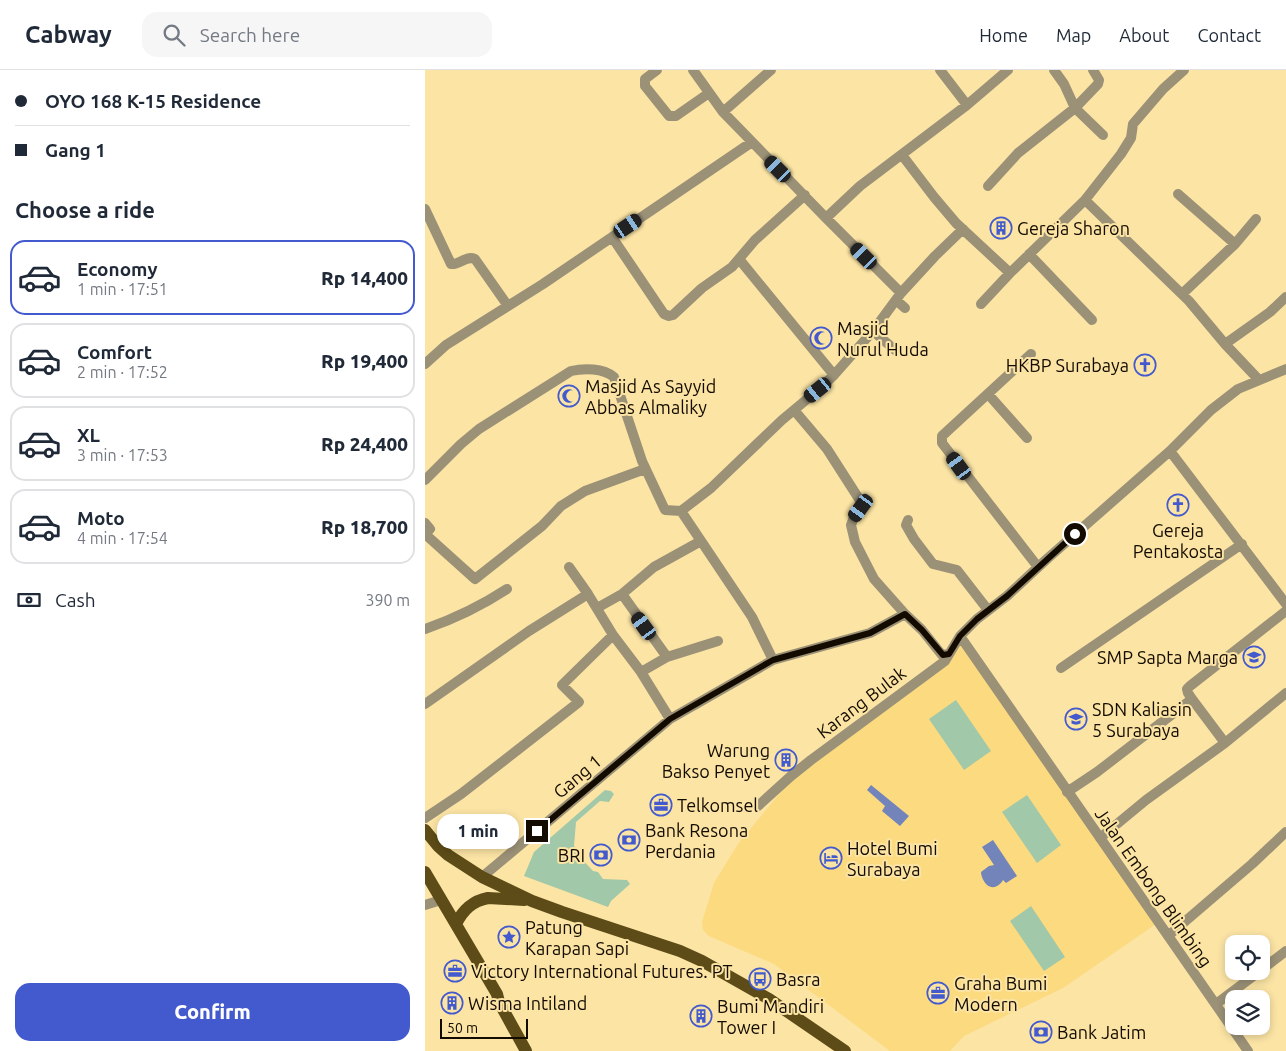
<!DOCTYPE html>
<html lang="en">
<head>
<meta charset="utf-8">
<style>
  body { margin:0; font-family:Ubuntu,sans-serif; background:#f6f6f7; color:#1f2937; height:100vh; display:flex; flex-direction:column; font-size:19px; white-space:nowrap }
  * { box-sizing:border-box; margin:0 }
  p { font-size:16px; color:#747a83 }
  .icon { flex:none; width:28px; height:28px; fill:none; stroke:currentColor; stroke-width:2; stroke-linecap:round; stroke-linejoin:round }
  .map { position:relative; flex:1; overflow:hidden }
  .panel { display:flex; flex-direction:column; background:#fff; width:425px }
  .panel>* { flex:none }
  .top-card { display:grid; align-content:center; height:110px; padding:0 15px; background:#fff }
  .fabs { position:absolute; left:800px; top:865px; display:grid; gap:10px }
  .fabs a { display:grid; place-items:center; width:45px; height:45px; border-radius:10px; background:#fff; box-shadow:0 2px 8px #0003; font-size:25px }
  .scale { position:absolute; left:15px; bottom:12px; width:88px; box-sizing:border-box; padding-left:5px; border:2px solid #130b00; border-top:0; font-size:14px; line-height:18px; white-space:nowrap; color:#130b00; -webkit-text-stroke:4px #fbe4a4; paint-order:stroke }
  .end { position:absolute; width:22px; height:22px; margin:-11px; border:6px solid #130b00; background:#fff; box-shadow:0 0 0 2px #fff }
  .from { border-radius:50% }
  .bubble { position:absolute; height:35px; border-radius:15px; background:#fff; box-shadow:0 2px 8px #0003; font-size:16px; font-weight:800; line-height:35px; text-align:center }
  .car { position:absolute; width:15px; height:30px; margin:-15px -8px; border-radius:6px; box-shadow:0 0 4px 1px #0007; background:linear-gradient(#222 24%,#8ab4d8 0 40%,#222 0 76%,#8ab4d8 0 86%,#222 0) }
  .top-card b { display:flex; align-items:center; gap:18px; height:48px; font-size:19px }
  .top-card b+b { border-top:1px solid #e0e1e3 }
  .top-card i { width:12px; height:12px; background:#1f2937 }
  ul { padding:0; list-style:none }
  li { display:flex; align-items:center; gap:15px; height:75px; margin:0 10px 8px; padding:0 5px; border:2px solid #e0e1e3; border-radius:15px }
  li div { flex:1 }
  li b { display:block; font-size:19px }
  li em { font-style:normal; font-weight:800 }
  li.current { border-color:#435ace }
  li>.icon { width:45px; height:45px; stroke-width:1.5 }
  h2 { padding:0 15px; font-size:22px; line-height:60px }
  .pay { display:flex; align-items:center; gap:12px; height:55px; padding:0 15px; font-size:19px }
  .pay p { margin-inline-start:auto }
  .primary-button { display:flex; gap:10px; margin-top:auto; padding:10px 15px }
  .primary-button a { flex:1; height:58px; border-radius:15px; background:#435ace; color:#fff; font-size:20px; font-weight:800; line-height:58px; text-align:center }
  header { display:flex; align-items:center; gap:30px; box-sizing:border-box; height:70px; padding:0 25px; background:#fff; border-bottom:1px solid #e0e1e3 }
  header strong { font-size:24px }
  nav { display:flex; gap:28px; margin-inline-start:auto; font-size:18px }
  .search { width:350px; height:45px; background:#f6f6f7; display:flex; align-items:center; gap:12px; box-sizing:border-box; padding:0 18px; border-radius:15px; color:#747a83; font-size:19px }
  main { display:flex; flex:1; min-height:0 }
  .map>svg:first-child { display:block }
  .built { fill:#fbda80 }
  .green { fill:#a1c8a8 }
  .water { fill:#7384bb }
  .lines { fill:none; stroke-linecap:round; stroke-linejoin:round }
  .minor { stroke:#9b9177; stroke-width:10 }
  .primary { stroke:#5d4c17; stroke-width:12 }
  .route { stroke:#130b00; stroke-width:6 }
  .labels { text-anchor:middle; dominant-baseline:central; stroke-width:4; stroke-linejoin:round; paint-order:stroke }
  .poi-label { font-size:18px; fill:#130b00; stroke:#fbe4a4; text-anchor:start }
  .street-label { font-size:18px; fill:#130b00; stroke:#fbe4a4 }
</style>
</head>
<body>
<header>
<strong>Cabway</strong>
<div class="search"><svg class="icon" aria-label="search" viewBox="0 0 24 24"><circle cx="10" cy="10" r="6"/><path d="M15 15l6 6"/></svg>Search here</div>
<nav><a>Home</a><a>Map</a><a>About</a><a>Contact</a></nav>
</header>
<main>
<section class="panel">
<div class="top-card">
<b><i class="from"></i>OYO 168 K-15 Residence</b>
<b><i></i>Gang 1</b>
</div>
<h2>Choose a ride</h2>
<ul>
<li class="current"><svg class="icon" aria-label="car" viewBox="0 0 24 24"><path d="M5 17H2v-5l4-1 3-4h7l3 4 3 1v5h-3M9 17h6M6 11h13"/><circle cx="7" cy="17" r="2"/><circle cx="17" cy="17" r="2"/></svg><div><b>Economy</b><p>1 min · 17:51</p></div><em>Rp 14,400</em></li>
<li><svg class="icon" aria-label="car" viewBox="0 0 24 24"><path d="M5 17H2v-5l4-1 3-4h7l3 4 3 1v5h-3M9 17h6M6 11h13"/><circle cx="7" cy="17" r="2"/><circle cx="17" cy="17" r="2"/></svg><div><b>Comfort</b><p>2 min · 17:52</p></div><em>Rp 19,400</em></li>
<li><svg class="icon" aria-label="car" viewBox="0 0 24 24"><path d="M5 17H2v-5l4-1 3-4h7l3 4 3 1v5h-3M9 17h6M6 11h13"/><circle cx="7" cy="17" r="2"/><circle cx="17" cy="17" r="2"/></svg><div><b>XL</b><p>3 min · 17:53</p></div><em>Rp 24,400</em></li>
<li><svg class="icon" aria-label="car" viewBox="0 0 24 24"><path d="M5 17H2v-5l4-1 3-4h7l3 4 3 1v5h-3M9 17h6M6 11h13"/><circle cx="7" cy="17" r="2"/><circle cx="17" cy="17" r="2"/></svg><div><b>Moto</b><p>4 min · 17:54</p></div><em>Rp 18,700</em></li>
</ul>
<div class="pay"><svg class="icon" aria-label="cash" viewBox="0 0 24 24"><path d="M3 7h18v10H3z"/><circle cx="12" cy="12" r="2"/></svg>Cash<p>390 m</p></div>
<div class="primary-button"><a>Confirm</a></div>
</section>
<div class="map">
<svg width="861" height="981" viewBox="0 0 861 981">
  <rect width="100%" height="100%" fill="#fbe4a4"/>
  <path class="built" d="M 536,572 L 731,854 L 638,918 L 539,966 L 525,981 L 465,981 L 349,894 L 284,866 L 278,860 L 277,852 L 289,813 L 313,774 L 369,706 Z"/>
  <path class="green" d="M 531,630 L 566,681 L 539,700 L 504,649 Z
    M 180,720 L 186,721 L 189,724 L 184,732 L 175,731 L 151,752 L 149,776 L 156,783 L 156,788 L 168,801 L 173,802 L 178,809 L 202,810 L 205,814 L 186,831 L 183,837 L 99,806 L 109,782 Z
    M 602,725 L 636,775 L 612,793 L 577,742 Z
    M 606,836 L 640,887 L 619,901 L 585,851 Z"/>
  <path class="water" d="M 446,715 L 484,746 L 475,756 L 457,741 L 460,736 L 442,720 Z
    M 568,770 L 592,806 L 581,813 L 578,810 C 577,812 574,815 572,816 C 563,821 556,809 556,802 L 564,796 L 569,795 L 557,777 Z"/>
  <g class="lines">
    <path class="minor" d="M 232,0 L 220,9 L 220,16 L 244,46 L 251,46 L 284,23
      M 268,0 L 298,42 L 401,148 L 476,223
      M 515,0 L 542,35
      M 629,0 L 639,14 L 650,38 L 678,65
      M 298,42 L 346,0
      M 477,85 L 509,127 L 531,153 L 585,203 L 660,130 L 696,84 L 706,68 L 708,54 L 738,19 L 759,0
      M 563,116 L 593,83 L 650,38 L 673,14 L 674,10 L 668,0
      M 753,124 L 810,174
      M 660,130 L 764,231 L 800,274 L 834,310
      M 0,139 L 26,194 C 35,195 41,185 50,189 L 83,236
      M 401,148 L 435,116 L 542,35 L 583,0
      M 187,167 L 239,244 L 244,246 L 248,245 L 277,218 L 307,197 L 330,170 L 380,125
      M 604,184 L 667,250
      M 314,189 L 409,305
      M 757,224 L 810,174 L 831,149
      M 471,230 L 480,238
      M 556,234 L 585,203
      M 448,261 L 470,280
      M 800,274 L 845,242 L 861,227
      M 606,284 L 517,366 L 517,373 L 613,497
      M 0,294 L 21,275 L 118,214 L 327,72
      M 563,324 L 602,368
      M 369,340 L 402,379 L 436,432 L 436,437 L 429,447 L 426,455 L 430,472 L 449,509 L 480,544 L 497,560 L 517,585 L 524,584
      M 745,381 L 861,534
      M 0,410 L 36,374 L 54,359 L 146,301 C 159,298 178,298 189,307 L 217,391 L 240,440 L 256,441 L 286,418 L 357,350 L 393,320 L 409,305 L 448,261 L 476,223 L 510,186 L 538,159
      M 256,441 L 327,547 L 348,590
      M 483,450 L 481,455 L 489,469 L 508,494 L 532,500 L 563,540
      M 0,453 L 5,459 L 0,464
      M 0,464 L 50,509 L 117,456 L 136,436 L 160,421 L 220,399
      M 144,497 L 163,524 L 188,565 L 216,602 L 245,649
      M 197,524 L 242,587
      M 172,538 L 197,524 L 229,497 L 276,471
      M 0,559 C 29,549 56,536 82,519
      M 535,566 L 823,981
      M 636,598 L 817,474
      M 216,602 L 242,587 L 293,571
      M 767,629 L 800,673
      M 0,634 L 104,561 L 163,524
      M 642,722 L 672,702 L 767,629 L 763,623 L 762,619 L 765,616 L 861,541
      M 333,736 L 366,706 L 386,690 L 520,591 L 535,566 L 552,549 L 582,526 L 623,488 L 745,381 L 786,340 L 813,319 L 861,299
      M 0,748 L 36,724 L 154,632 L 137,615 L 188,565
      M 675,768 L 721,730 L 800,673 L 861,623
      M 57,807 L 245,649 L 348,590 L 445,563 L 480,544
      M 0,835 L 16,830
      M 743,866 L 827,794 L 861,762
      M 836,900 L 861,881
      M 791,934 L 835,901"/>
    <path class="primary" d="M 0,760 L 13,776 L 23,785 L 57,807 L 107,831 L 137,842 L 255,881 L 277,891 L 344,929 L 420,981
      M 0,802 L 72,924 L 74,932 L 101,981
      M 31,854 C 38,840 47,831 63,828 L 99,830"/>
  </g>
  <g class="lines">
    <path class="route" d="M 112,761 L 245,649 L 348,590 L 445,563 L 480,544 L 497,560 L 518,585 L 524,584 L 535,566 L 552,549 L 582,526 L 650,464"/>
  </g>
  <defs>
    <g id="building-ring" transform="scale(1.125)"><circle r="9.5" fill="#fbe4a4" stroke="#435ace" stroke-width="1.5"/><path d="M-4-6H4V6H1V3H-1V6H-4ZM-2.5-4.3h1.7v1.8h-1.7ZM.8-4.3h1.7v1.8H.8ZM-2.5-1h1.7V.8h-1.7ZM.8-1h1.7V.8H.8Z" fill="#435ace"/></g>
    <g id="mosque-ring" transform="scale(1.125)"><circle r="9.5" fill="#fbe4a4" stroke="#435ace" stroke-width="1.5"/><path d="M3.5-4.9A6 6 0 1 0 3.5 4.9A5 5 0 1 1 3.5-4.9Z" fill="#435ace"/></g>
    <g id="church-ring" transform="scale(1.125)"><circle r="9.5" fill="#fbe4a4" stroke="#435ace" stroke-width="1.5"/><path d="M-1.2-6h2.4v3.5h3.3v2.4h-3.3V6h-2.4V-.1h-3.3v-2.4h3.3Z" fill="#435ace"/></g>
    <g id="school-ring" transform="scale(1.125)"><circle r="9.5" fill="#fbe4a4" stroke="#435ace" stroke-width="1.5"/><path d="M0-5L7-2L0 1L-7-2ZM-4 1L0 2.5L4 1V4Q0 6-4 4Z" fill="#435ace"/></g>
    <g id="office-ring" transform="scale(1.125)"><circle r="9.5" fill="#fbe4a4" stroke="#435ace" stroke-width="1.5"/><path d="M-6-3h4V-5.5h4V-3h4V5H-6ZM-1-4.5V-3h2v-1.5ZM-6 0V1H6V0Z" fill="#435ace"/></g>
    <g id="bank-ring" transform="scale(1.125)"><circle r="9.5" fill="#fbe4a4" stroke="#435ace" stroke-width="1.5"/><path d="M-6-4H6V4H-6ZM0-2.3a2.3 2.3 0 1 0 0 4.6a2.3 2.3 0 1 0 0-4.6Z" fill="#435ace"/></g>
    <g id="hotel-ring" transform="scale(1.125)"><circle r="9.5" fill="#fbe4a4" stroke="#435ace" stroke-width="1.5"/><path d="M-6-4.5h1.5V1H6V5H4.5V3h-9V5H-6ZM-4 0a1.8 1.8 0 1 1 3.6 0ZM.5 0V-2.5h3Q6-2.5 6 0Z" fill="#435ace"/></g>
    <g id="sight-ring" transform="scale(1.125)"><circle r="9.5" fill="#fbe4a4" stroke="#435ace" stroke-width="1.5"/><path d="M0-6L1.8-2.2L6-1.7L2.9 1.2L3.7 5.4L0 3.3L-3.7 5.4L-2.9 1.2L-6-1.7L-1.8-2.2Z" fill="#435ace"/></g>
    <g id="bus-ring" transform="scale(1.125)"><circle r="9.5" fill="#fbe4a4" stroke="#435ace" stroke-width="1.5"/><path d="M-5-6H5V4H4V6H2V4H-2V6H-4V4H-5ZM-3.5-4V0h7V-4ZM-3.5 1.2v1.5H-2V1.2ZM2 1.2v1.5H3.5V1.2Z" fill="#435ace"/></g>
  </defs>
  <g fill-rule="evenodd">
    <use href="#building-ring" x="576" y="158"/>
    <use href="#mosque-ring" x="396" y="268"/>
    <use href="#church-ring" x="720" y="295"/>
    <use href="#mosque-ring" x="144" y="326"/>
    <use href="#church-ring" x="753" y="435"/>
    <use href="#school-ring" x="829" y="587"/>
    <use href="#school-ring" x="651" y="649"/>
    <use href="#building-ring" x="361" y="690"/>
    <use href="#office-ring" x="236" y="735"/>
    <use href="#bank-ring" x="204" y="770"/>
    <use href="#bank-ring" x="176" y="785"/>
    <use href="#hotel-ring" x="406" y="788"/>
    <use href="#sight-ring" x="84" y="867"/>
    <use href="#office-ring" x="30" y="901"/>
    <use href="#bus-ring" x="335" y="909"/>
    <use href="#office-ring" x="513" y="923"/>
    <use href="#building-ring" x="27" y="933"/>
    <use href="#building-ring" x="276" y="946"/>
    <use href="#bank-ring" x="616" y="962"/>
  </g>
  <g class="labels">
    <g class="poi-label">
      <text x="592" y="158">Gereja Sharon</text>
      <text x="412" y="258">Masjid<tspan x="412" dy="21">Nurul Huda</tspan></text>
      <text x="704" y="295" text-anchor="end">HKBP Surabaya</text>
      <text x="160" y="316">Masjid As Sayyid<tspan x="160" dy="21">Abbas Almaliky</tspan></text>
      <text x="753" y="460" text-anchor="middle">Gereja<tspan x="753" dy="21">Pentakosta</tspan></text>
      <text x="813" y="587" text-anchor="end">SMP Sapta Marga</text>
      <text x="667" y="639">SDN Kaliasin<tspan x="667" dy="21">5 Surabaya</tspan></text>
      <text x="345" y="680" text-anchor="end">Warung<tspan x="345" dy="21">Bakso Penyet</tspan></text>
      <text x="252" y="735">Telkomsel</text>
      <text x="220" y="760">Bank Resona<tspan x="220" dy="21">Perdania</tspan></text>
      <text x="422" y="778">Hotel Bumi<tspan x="422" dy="21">Surabaya</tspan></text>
      <text x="160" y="785" text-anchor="end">BRI</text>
      <text x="100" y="857">Patung<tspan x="100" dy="21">Karapan Sapi</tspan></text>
      <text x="46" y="901">Victory International Futures. PT</text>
      <text x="351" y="909">Basra</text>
      <text x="529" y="913">Graha Bumi<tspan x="529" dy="21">Modern</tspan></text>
      <text x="43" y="933">Wisma Intiland</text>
      <text x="292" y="936">Bumi Mandiri<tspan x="292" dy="21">Tower I</tspan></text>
      <text x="632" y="962">Bank Jatim</text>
    </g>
    <g class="street-label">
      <text transform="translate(436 632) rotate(-37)">Karang Bulak</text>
      <text transform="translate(152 706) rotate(-40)">Gang 1</text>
      <text transform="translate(729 817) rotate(55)">Jalan Embong Blimbing</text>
    </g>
  </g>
</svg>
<div class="fabs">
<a><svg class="icon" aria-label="locate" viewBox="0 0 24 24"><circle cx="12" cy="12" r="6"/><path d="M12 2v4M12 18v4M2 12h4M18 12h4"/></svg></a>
<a><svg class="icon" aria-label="layers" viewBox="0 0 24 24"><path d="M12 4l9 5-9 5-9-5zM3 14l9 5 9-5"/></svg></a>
</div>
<div class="scale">50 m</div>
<i class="end from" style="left:650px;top:464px"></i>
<i class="end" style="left:112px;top:761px"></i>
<div class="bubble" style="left:12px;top:744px;width:82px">1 min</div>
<i class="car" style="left:353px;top:99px;rotate:315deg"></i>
<i class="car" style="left:203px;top:156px;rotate:56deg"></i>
<i class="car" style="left:439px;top:186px;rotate:315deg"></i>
<i class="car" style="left:393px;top:320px;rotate:231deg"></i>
<i class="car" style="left:534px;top:396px;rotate:324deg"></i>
<i class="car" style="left:436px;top:438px;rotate:216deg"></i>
<i class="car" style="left:219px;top:556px;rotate:324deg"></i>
</div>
</main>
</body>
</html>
